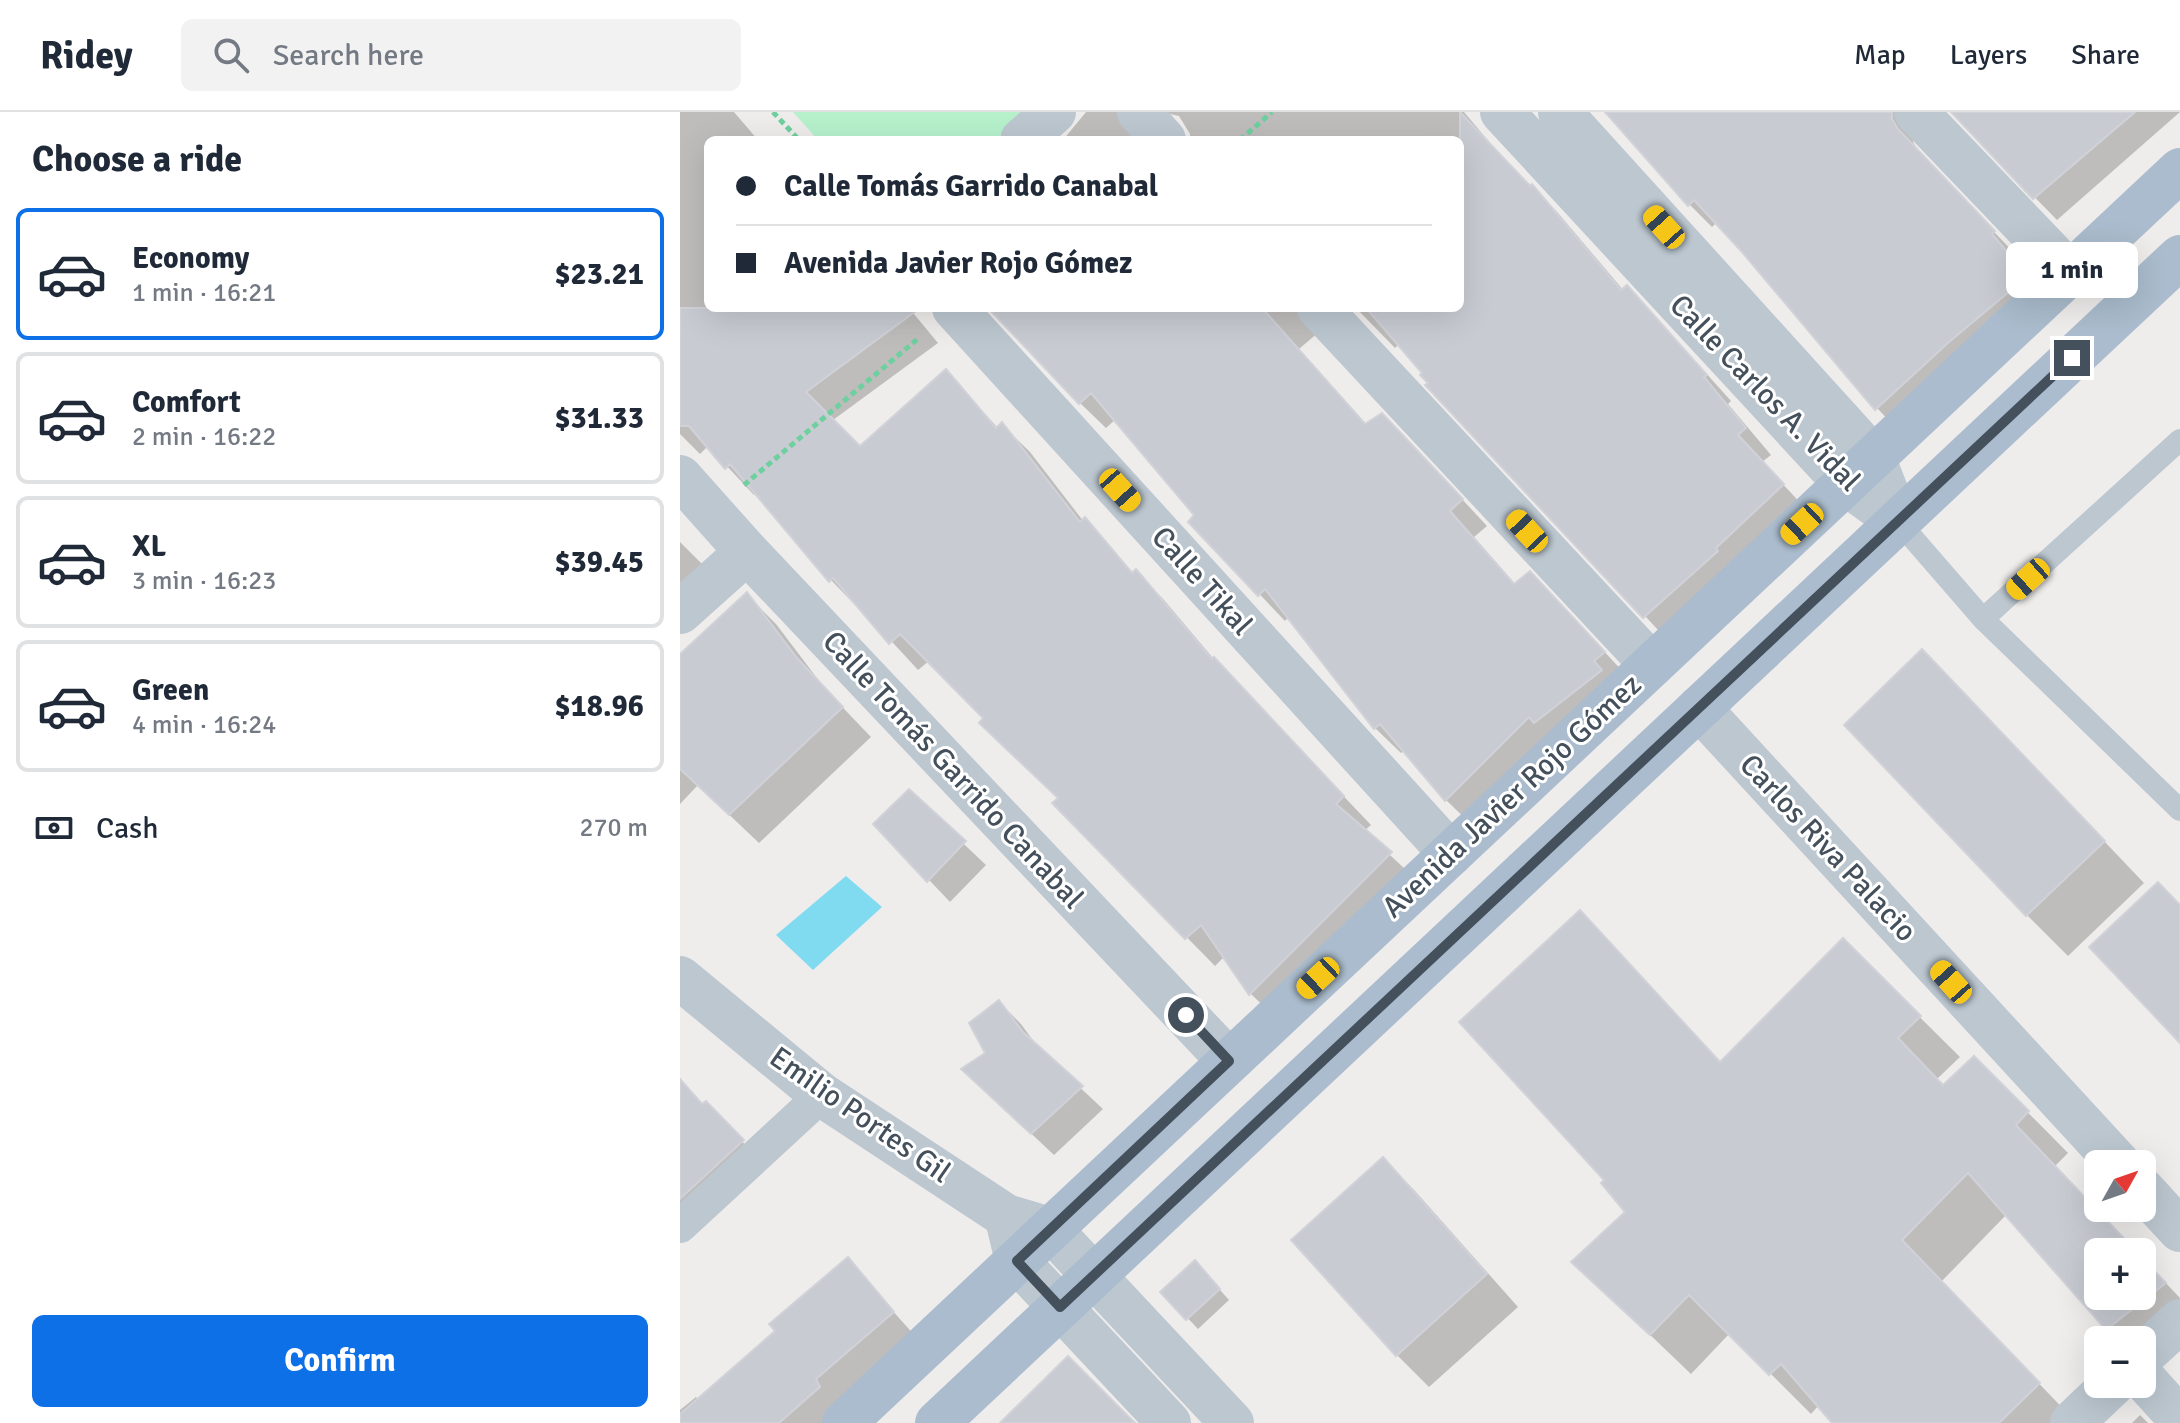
<!DOCTYPE html>
<html lang="en">
<head>
<meta charset="utf-8">
<style>
  body { margin:0; font-family:Signika,sans-serif; background:#f2f2f3; color:#1f2937; height:100vh; display:flex; flex-direction:column; font-size:30px; white-space:nowrap }
  * { box-sizing:border-box; margin:0 }
  p { font-size:26px; color:#747a83 }
  .icon { flex:none; width:44px; height:44px; fill:none; stroke:currentColor; stroke-width:2; stroke-linecap:round; stroke-linejoin:round }
  .map { position:relative; flex:1; overflow:hidden }
  .side { display:flex; flex-direction:column; background:#fff; width:680px }
  .side>* { flex:none }
  .hud { position:absolute; left:24px; top:24px; width:760px; height:176px; border-radius:12px; box-shadow:0 8px 32px #0002; display:grid; align-content:center; height:176px; padding:0 32px; background:#fff }
  .needle { width:52px; rotate:50deg }
  .tools { position:absolute; left:1404px; top:1038px; display:grid; gap:16px }
  .tools a { display:grid; place-items:center; width:72px; height:72px; border-radius:12px; background:#fff; box-shadow:0 8px 32px #0002; font-size:40px }
  .end { position:absolute; width:36px; height:36px; margin:-18px; border:10px solid #44505b; background:#fff; box-shadow:0 0 0 4px #fff }
  .from { border-radius:50% }
  .bubble { position:absolute; height:56px; border-radius:12px; background:#fff; box-shadow:0 8px 32px #0002; font-size:26px; font-weight:800; line-height:56px; text-align:center }
  .car { position:absolute; width:24px; height:48px; margin:-24px -12px; border-radius:10px; box-shadow:0 0 6px 2px #0007; background:linear-gradient(#f5c518 24%,#345 0 40%,#f5c518 0 76%,#345 0 86%,#f5c518 0) }
  .hud b { display:flex; align-items:center; gap:28px; height:76px; font-size:30px }
  .hud b+b { border-top:2px solid #e0e1e3 }
  .hud i { width:20px; height:20px; background:#1f2937 }
  ul { padding:0; list-style:none }
  li { display:flex; align-items:center; gap:24px; height:132px; margin:0 16px 12px; padding:0 16px; border:4px solid #e0e1e3; border-radius:12px }
  li div { flex:1 }
  li b { display:block; font-size:30px }
  li em { font-style:normal; font-weight:800 }
  li.selected { border-color:#0e70e7 }
  li>.icon { width:72px; height:72px; stroke-width:1.5 }
  h2 { padding:0 32px; font-size:36px; line-height:96px }
  .pay { display:flex; align-items:center; gap:20px; height:88px; padding:0 32px; font-size:30px }
  .pay p { margin-inline-start:auto }
  .primary-button { display:flex; gap:16px; margin-top:auto; padding:16px 32px }
  .primary-button a { flex:1; height:92px; border-radius:12px; background:#0e70e7; color:#fff; font-size:32px; font-weight:800; line-height:92px; text-align:center }
  header { display:flex; align-items:center; gap:48px; box-sizing:border-box; height:112px; padding:0 40px; background:#fff; border-bottom:2px solid #e0e1e3 }
  header strong { font-size:38px }
  nav { display:flex; gap:44px; margin-inline-start:auto; font-size:28px }
  .search { width:560px; height:72px; background:#f2f2f3; display:flex; align-items:center; gap:20px; box-sizing:border-box; padding:0 28px; border-radius:12px; color:#747a83; font-size:30px }
  main { display:flex; flex:1; min-height:0 }
  .map>svg:first-child { display:block }
  .green { fill:#b6f1cc }
  .water { fill:#80dbf1 }
  .shadow { fill:#0003 }
  .building { fill:#c8cbd2; stroke:#d0d2d8; stroke-width:2 }
  .lines { fill:none; stroke-linecap:round; stroke-linejoin:round }
  .path { stroke:#6dd09e; stroke-width:5; stroke-dasharray:6 4; stroke-linecap:butt }
  .service { stroke:#bcc7d0; stroke-width:22 }
  .pedestrian { stroke:#bcc7d0; stroke-width:34 }
  .minor { stroke:#bcc7d0; stroke-width:44 }
  .primary { stroke:#aabccd; stroke-width:44 }
  .route { stroke:#44505b; stroke-width:10 }
  .labels { text-anchor:middle; dominant-baseline:central; stroke-width:6; stroke-linejoin:round; paint-order:stroke }
  .street-label { font-size:30px; fill:#44505b; stroke:#fff }
</style>
</head>
<body>
<header>
<strong>Ridey</strong>
<div class="search"><svg class="icon" aria-label="search" viewBox="0 0 24 24"><circle cx="10" cy="10" r="6"/><path d="M15 15l6 6"/></svg>Search here</div>
<nav><a>Map</a><a>Layers</a><a>Share</a></nav>
</header>
<main>
<section class="side">
<h2>Choose a ride</h2>
<ul>
<li class="selected"><svg class="icon" aria-label="car" viewBox="0 0 24 24"><path d="M5 17H2v-5l4-1 3-4h7l3 4 3 1v5h-3M9 17h6M6 11h13"/><circle cx="7" cy="17" r="2"/><circle cx="17" cy="17" r="2"/></svg><div><b>Economy</b><p>1 min · 16:21</p></div><em>$23.21</em></li>
<li><svg class="icon" aria-label="car" viewBox="0 0 24 24"><path d="M5 17H2v-5l4-1 3-4h7l3 4 3 1v5h-3M9 17h6M6 11h13"/><circle cx="7" cy="17" r="2"/><circle cx="17" cy="17" r="2"/></svg><div><b>Comfort</b><p>2 min · 16:22</p></div><em>$31.33</em></li>
<li><svg class="icon" aria-label="car" viewBox="0 0 24 24"><path d="M5 17H2v-5l4-1 3-4h7l3 4 3 1v5h-3M9 17h6M6 11h13"/><circle cx="7" cy="17" r="2"/><circle cx="17" cy="17" r="2"/></svg><div><b>XL</b><p>3 min · 16:23</p></div><em>$39.45</em></li>
<li><svg class="icon" aria-label="car" viewBox="0 0 24 24"><path d="M5 17H2v-5l4-1 3-4h7l3 4 3 1v5h-3M9 17h6M6 11h13"/><circle cx="7" cy="17" r="2"/><circle cx="17" cy="17" r="2"/></svg><div><b>Green</b><p>4 min · 16:24</p></div><em>$18.96</em></li>
</ul>
<div class="pay"><svg class="icon" aria-label="cash" viewBox="0 0 24 24"><path d="M3 7h18v10H3z"/><circle cx="12" cy="12" r="2"/></svg>Cash<p>270 m</p></div>
<div class="primary-button"><a>Confirm</a></div>
</section>
<div class="map">
<svg width="1500" height="1311" viewBox="0 0 1500 1311">
  <rect width="100%" height="100%" fill="#efecec"/>
  <path class="green" d="M 113,0 L 345,0 L 315,28 L 138,28 Z"/>
  <path class="water" d="M 166,764 L 202,795 L 133,858 L 96,823 Z"/>
  <path class="shadow" d="M 0,0 L 54,0 L 78,28 L 28,28 L 28,196 L 229,196 L 258,231 L 153,308 L 180,336 L 266,260 L 318,316 L 322,313 L 350,340 L 404,410 L 405,408 L 454,462 L 456,460 L 484,488 L 538,552 L 691,713 L 684,719 L 738,769 L 599,909 L 571,882 L 545,844 L 535,854 L 375,691 L 380,687 L 249,549 L 238,558 L 180,495 L 178,496 L 151,468 L 77,380 L 74,383 L 28,334 L 20,342 L 0,322 Z
    M 406,0 L 784,0 L 816,38 L 878,101 L 944,179 L 947,176 L 973,202 L 1051,289 L 1048,292 L 1091,343 L 1082,350 L 1128,399 L 990,531 L 751,272 L 719,232 L 715,236 L 676,196 L 780,196 L 780,28 L 510,28 L 510,22 L 499,4 L 481,0 L 460,28 L 383,28 Z
    M 928,0 L 1250,0 L 1234,17 L 1233,30 L 1240,42 L 1336,143 L 1333,146 L 1369,188 L 1219,319 L 1197,296 L 1037,110 L 1032,115 L 1009,92 Z
    M 1271,0 L 1500,0 L 1377,108 Z
    M 338,196 L 667,196 L 619,237 L 687,313 L 728,329 L 807,414 L 794,425 L 836,473 L 876,488 L 949,566 L 792,713 L 766,688 L 725,638 L 721,641 L 695,616 L 609,504 L 605,509 L 511,410 L 517,403 L 436,307 L 426,316 L 400,291 Z
    M 0,430 L 35,465 L 0,496 Z
    M 67,483 L 96,512 L 146,578 L 191,625 L 79,731 L 18,673 L 0,692 L 0,545 Z
    M 1283,581 L 1464,771 L 1388,844 L 1347,803 Z
    M 229,680 L 306,753 L 270,790 L 196,712 Z
    M 900,801 L 1042,951 L 1163,829 L 1280,945 L 1257,967 L 1264,975 L 1294,946 L 1388,1041 L 1375,1054 L 1456,1140 L 1418,1140 L 1418,1184 L 1462,1184 L 1462,1146 L 1500,1186 L 1500,1231 L 1439,1228 L 1327,1102 L 1261,1170 L 1397,1311 L 1154,1311 L 1139,1293 L 1131,1302 L 1050,1221 L 1011,1262 L 894,1150 L 948,1100 L 927,1068 Z
    M 319,890 L 341,912 L 360,938 L 423,997 L 374,1043 L 306,979 L 308,942 Z
    M 0,969 L 84,1051 L 0,1120 Z
    M 703,1047 L 735,1079 L 838,1195 L 749,1275 L 717,1243 Z
    M 167,1148 L 237,1226 L 151,1311 L 0,1311 L 0,1298 L 16,1285 L 19,1288 L 98,1219 Z
    M 525,1161 L 549,1188 L 518,1217 L 483,1180 Z
    M 1460,1303 L 1468,1311 L 1452,1311 Z"/>
  <path class="building" d="M 780,0 L 850,74 L 852,72 L 941,178 L 947,173 L 1027,263 L 1024,265 L 1066,316 L 1058,323 L 1104,372 L 1036,436 L 1038,439 L 963,506 L 745,273 L 748,271 L 740,263 L 742,261 L 686,196 L 780,196 Z
    M 925,0 L 1212,0 L 1212,7 L 1218,17 L 1315,119 L 1312,122 L 1348,164 L 1269,230 L 1195,298 L 1062,140 L 1014,88 L 1008,94 Z
    M 1271,0 L 1455,0 L 1353,87 Z
    M 0,196 L 240,196 L 126,280 L 180,334 L 266,257 L 316,316 L 322,310 L 400,410 L 405,405 L 452,461 L 456,457 L 532,547 L 534,545 L 664,684 L 656,692 L 712,740 L 569,883 L 521,813 L 505,827 L 372,691 L 378,686 L 299,611 L 303,606 L 220,522 L 209,532 L 153,466 L 149,470 L 50,352 L 45,357 L 9,314 L 0,314 Z
    M 308,196 L 582,196 L 685,312 L 702,301 L 783,387 L 770,399 L 834,472 L 850,459 L 925,540 L 914,549 L 922,558 L 854,611 L 849,605 L 765,689 L 700,612 L 694,617 L 585,477 L 578,484 L 508,410 L 514,403 L 411,281 L 399,292 Z
    M 67,480 L 117,546 L 163,595 L 49,703 L 0,657 L 0,542 Z
    M 1242,537 L 1425,729 L 1346,804 L 1164,613 Z
    M 229,677 L 286,729 L 247,770 L 193,712 Z
    M 1478,770 L 1500,793 L 1500,931 L 1409,835 Z
    M 900,798 L 1040,950 L 1163,826 L 1241,904 L 1218,926 L 1263,973 L 1294,944 L 1349,999 L 1336,1013 L 1457,1140 L 1418,1140 L 1418,1184 L 1462,1184 L 1462,1146 L 1486,1171 L 1426,1218 L 1288,1061 L 1222,1128 L 1360,1271 L 1319,1311 L 1152,1311 L 1101,1252 L 1089,1263 L 1009,1183 L 970,1223 L 891,1150 L 945,1100 L 921,1071 L 924,1068 L 779,910 Z
    M 319,888 L 343,920 L 403,974 L 351,1022 L 281,957 L 305,941 L 289,911 Z
    M 0,967 L 22,992 L 26,989 L 64,1028 L 0,1087 Z
    M 703,1045 L 807,1162 L 716,1244 L 611,1128 Z
    M 168,1145 L 214,1200 L 136,1267 L 140,1275 L 99,1311 L 0,1311 L 0,1302 L 95,1219 L 89,1212 Z
    M 515,1148 L 540,1177 L 506,1208 L 480,1180 Z
    M 388,1244 L 455,1311 L 320,1311 Z"/>
  <g class="lines">
    <path class="path" d="M 93,0 L 119,28
      M 560,28 L 592,0
      M 64,373 L 240,225"/>
    <path class="service" d="M 1218,409 L 1303,507 L 1500,698
      M 1303,507 L 1500,328"/>
    <path class="pedestrian" d="M 0,1114 L 142,983"/>
    <path class="minor" d="M 459,0 L 484,28
      M 822,0 L 1165,371 L 1218,409
      M 880,0 L 1193,345 L 1207,381
      M 1236,0 L 1390,161
      M 342,28 L 374,0
      M 274,196 L 771,742
      M 639,196 L 972,553
      M 0,365 L 67,440 L 549,949
      M 0,500 L 67,440
      M 1019,596 L 1439,1052
      M 0,866 L 142,983 L 326,1104 L 370,1117 L 552,1311
      M 1462,1077 L 1500,1118
      M 328,1111 L 337,1149 L 489,1311
      M 1462,1244 L 1500,1209
      M 1462,1265 L 1500,1307
      M 1392,1311 L 1433,1272"/>
    <path class="primary" d="M 164,1311 L 1500,58
      M 257,1311 L 1500,145"/>
  </g>
  <g class="lines">
    <path class="route" d="M 506,903 L 549,949 L 337,1149 L 380,1195 L 1392,246"/>
  </g>
  <g class="labels">
    <g class="street-label">
      <text transform="translate(1085 281) rotate(46)">Calle Carlos A. Vidal</text>
      <text transform="translate(522 469) rotate(48)">Calle Tikal</text>
      <text transform="translate(273 658) rotate(47)">Calle Tomás Garrido Canabal</text>
      <text transform="translate(832 684) rotate(-43)">Avenida Javier Rojo Gómez</text>
      <text transform="translate(1148 736) rotate(47)">Carlos Riva Palacio</text>
      <text transform="translate(180 1003) rotate(35)">Emilio Portes Gil</text>
    </g>
  </g>
</svg>
<div class="tools">
<a><svg class="needle" viewBox="-14 -14 28 28"><path d="M0-13l5 13h-10z" fill="#e53935"/><path d="M0 13l5-13h-10z" fill="#747a83"/></svg></a>
<a>+</a>
<a>−</a>
</div>
<i class="end from" style="left:506px;top:903px"></i>
<i class="end" style="left:1392px;top:246px"></i>
<div class="bubble" style="left:1326px;top:130px;width:132px">1 min</div>
<i class="car" style="left:984px;top:115px;rotate:318deg"></i>
<i class="car" style="left:440px;top:378px;rotate:138deg"></i>
<i class="car" style="left:1122px;top:412px;rotate:227deg"></i>
<i class="car" style="left:847px;top:419px;rotate:317deg"></i>
<i class="car" style="left:1348px;top:467px;rotate:228deg"></i>
<i class="car" style="left:638px;top:866px;rotate:227deg"></i>
<i class="car" style="left:1271px;top:870px;rotate:318deg"></i>
<div class="hud">
<b><i class="from"></i>Calle Tomás Garrido Canabal</b>
<b><i></i>Avenida Javier Rojo Gómez</b>
</div>
</div>
</main>
</body>
</html>
